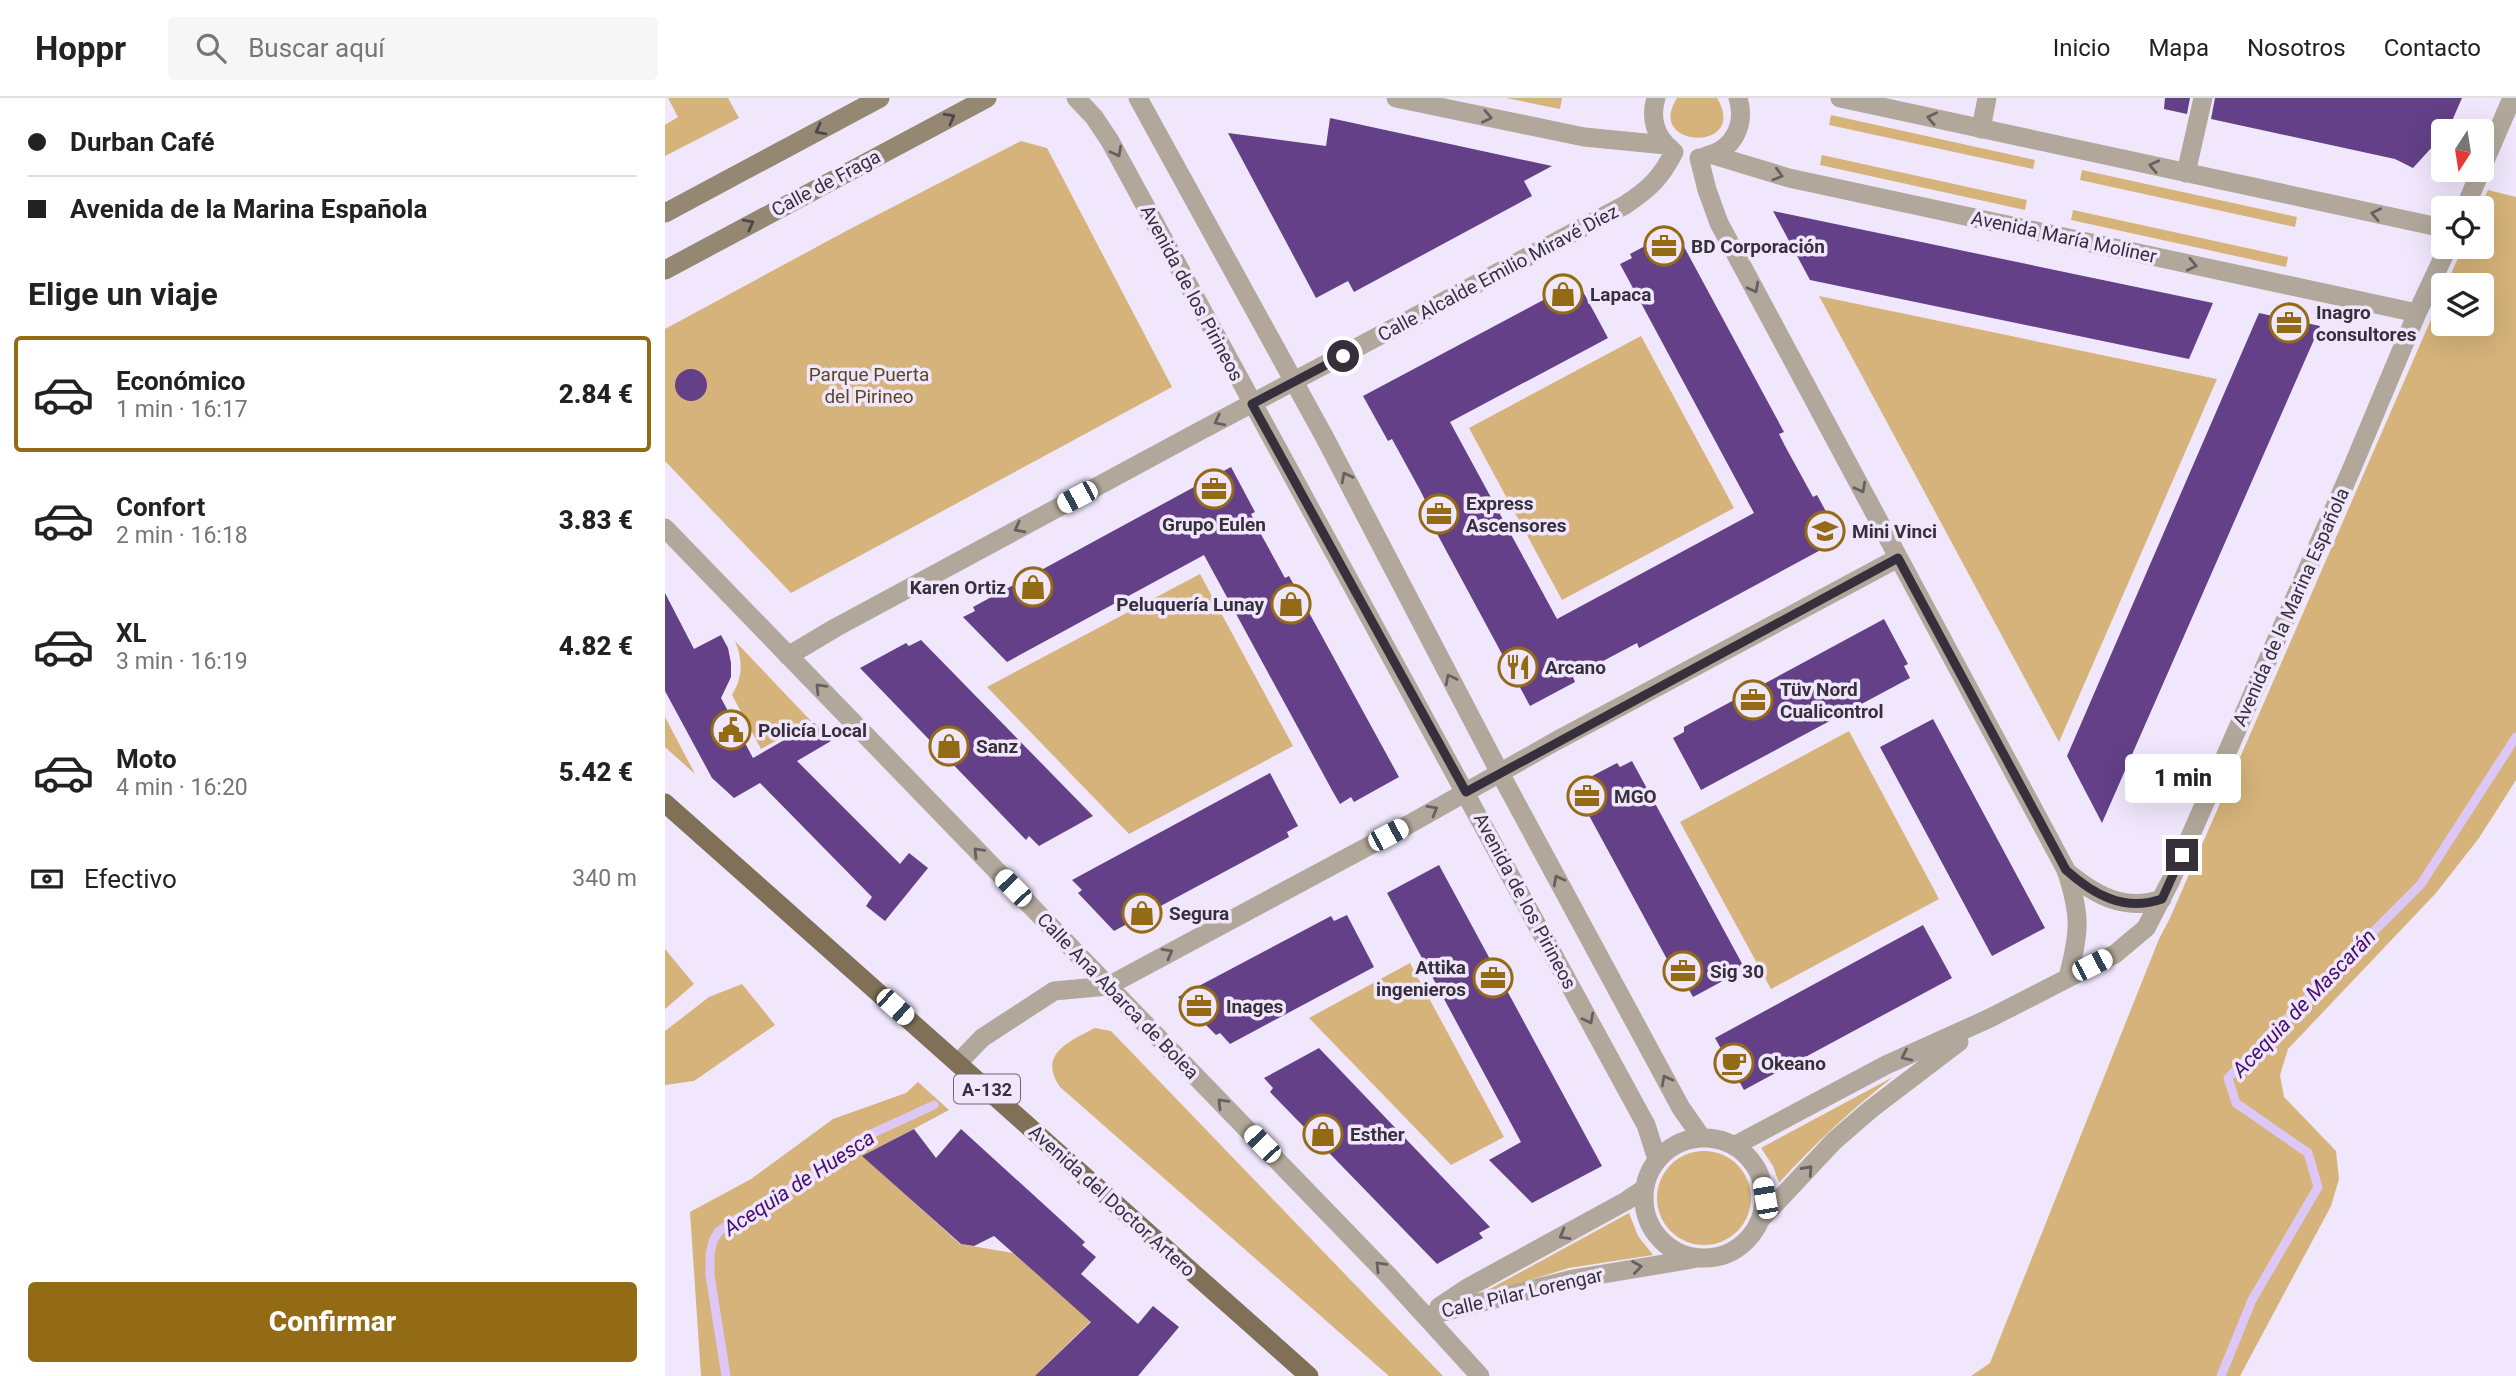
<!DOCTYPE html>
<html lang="es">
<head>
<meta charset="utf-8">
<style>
  body { margin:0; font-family:Roboto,sans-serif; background:#f6f6f6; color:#222; height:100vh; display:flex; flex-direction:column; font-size:26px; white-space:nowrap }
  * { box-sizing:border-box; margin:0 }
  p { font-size:23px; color:#767676 }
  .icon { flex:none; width:38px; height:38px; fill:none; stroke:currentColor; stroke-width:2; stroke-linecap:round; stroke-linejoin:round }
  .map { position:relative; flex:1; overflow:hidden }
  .details { display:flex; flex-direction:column; background:#fff; width:665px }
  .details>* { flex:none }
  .banner { display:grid; align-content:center; height:154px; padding:0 28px; background:#fff }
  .needle { width:46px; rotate:192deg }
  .tools { position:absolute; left:1766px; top:21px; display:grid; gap:14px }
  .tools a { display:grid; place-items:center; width:63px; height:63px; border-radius:7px; background:#fff; box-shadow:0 7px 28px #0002; font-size:35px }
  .end { position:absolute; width:32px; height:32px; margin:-16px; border:9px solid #36303d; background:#fff; box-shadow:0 0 0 4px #fff }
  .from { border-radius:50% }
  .bubble { position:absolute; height:49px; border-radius:7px; background:#fff; box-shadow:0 7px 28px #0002; font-size:23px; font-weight:800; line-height:49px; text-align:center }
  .car { position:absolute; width:21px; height:42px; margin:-21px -10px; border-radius:9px; box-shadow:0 0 5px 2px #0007; background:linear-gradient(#fff 24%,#345 0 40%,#fff 0 76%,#345 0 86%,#fff 0) }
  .banner b { display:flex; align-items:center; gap:24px; height:66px; font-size:26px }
  .banner b+b { border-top:2px solid #e0e0e0 }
  .banner i { width:18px; height:18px; background:#222 }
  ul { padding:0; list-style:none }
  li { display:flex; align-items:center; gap:21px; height:116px; margin:0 14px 10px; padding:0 14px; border:4px solid transparent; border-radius:7px }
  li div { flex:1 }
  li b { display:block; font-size:26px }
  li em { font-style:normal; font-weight:800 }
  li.current { border-color:#946b15 }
  li>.icon { width:63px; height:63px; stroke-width:1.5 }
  h2 { padding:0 28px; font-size:32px; line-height:84px }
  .pay { display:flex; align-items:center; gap:18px; height:77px; padding:0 28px; font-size:26px }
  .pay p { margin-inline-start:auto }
  .action { display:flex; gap:14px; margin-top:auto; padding:14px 28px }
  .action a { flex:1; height:80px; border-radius:7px; background:#946b15; color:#fff; font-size:28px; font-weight:800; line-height:80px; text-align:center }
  header { display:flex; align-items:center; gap:42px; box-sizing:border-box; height:98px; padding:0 35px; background:#fff; border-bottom:2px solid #e0e0e0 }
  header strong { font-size:33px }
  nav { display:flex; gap:38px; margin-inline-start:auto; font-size:24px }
  .search { width:490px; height:63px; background:#f6f6f6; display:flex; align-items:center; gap:18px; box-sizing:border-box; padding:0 24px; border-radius:7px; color:#767676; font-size:26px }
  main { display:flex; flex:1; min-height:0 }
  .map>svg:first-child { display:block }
  .green { fill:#d5b37a }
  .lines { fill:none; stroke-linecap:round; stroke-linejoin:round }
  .stream { stroke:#dcc7f7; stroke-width:9 }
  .building { fill:#634087 }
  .pedestrian { stroke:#b1a89b; stroke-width:19 }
  .minor { stroke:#b1a89b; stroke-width:19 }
  .secondary { stroke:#948873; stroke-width:19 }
  .primary { stroke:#7f7057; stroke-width:19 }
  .oneway { stroke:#676063 }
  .oneway2 { stroke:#4e464a }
  .route { stroke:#36303d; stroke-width:9 }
  .labels { text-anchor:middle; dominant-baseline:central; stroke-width:7; stroke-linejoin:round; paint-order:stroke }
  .shield { fill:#f0e7fc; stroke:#6e6776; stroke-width:2 }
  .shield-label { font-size:18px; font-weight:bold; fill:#36303d }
  .street-label { font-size:19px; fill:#36303d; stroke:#f0e7fc }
  .poi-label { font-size:19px; font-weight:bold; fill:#36303d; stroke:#f0e7fc; text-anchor:start }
  .park-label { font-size:19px; fill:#5b4723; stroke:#f0e7fc }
  .water-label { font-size:21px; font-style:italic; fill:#46116e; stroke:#f0e7fc }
</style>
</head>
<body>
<header>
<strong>Hoppr</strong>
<div class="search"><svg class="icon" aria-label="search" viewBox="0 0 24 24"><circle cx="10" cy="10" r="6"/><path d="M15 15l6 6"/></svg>Buscar aquí</div>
<nav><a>Inicio</a><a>Mapa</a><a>Nosotros</a><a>Contacto</a></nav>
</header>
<main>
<section class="details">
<div class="banner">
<b><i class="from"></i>Durban Café</b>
<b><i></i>Avenida de la Marina Española</b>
</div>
<h2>Elige un viaje</h2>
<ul>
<li class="current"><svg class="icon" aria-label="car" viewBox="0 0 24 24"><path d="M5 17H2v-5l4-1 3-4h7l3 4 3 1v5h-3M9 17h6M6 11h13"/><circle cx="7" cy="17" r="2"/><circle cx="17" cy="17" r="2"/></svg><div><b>Económico</b><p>1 min · 16:17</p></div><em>2.84 €</em></li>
<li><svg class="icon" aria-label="car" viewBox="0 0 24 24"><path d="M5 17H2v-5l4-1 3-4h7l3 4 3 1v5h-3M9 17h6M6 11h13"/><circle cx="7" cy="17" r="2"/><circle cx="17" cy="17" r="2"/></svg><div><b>Confort</b><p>2 min · 16:18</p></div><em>3.83 €</em></li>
<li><svg class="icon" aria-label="car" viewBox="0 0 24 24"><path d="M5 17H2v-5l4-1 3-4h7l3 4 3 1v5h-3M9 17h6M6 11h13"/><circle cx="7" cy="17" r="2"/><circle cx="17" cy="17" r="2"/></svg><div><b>XL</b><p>3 min · 16:19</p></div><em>4.82 €</em></li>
<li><svg class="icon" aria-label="car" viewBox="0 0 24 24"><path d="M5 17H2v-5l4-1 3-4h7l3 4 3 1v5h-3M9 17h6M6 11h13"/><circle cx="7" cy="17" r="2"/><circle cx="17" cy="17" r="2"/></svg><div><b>Moto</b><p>4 min · 16:20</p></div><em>5.42 €</em></li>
</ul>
<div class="pay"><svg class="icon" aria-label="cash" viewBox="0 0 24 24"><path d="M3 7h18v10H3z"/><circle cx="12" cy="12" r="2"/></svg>Efectivo<p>340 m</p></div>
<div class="action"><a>Confirmar</a></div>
</section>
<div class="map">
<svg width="1851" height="1278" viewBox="0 0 1851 1278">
  <rect width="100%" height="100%" fill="#f0e7fc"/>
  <path class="green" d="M 3,0 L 63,0 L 74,20 L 0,58 L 0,27 L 13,19 Z
    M 841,0 L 897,0 L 895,11 Z
    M 1012,0 L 1052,0 C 1085,54 979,52 1012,0 Z
    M 1166,17 L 1370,62 L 1368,71 L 1164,27 Z
    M 356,43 L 382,50 L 507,289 L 126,495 L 0,363 L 0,231 L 183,132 Z
    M 1157,57 L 1362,102 L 1360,112 L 1155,67 Z
    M 1417,72 L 1632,119 L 1630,129 L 1415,82 Z
    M 1823,92 L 1851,99 L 1851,682 L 1814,740 L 1771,795 L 1623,951 L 1615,977 L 1619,999 L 1671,1053 L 1674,1081 L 1666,1108 L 1575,1278 L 1306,1278 L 1325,1265 L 1494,841 L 1505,820 L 1778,194 L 1778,226 L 1816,226 L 1816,187 L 1781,187 L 1798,149 L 1816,149 L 1816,110 L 1815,110 Z
    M 1408,112 L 1623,159 L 1621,169 L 1406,122 Z
    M 1154,198 L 1552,281 L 1394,644 Z
    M 976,238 L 1069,410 L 897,502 L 804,330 Z
    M 535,476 L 628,648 L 464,736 L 322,589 Z
    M 70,543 L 146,623 L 96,651 L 67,597 C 78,579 78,562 70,543 Z
    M 0,619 L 30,676 L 0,649 Z
    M 1184,633 L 1274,801 L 1106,891 L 1015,724 Z
    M 0,851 L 29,886 L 0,911 Z
    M 745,865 L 839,1039 L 786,1067 L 644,920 Z
    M 77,886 L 110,927 L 29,983 L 0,987 L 0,933 L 44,899 Z
    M 430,930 L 446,933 L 778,1278 L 724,1278 L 395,989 C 372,956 405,943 430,930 Z
    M 1228,979 C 1186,1012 1149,1046 1114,1085 L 1108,1068 L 1096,1050 Z
    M 253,984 L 284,1012 L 198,1058 L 295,1146 L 348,1155 L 426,1223 L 377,1271 L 384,1278 L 36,1278 L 25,1114 L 86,1081 L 168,1021 L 241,995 Z
    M992 1100a47 47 0 1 1 94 0a47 47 0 1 1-94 0Z
    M 964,1115 L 973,1138 L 988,1157 L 904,1170 L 822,1195 L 821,1193 Z"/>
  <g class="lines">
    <path class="stream" d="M 61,1278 L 45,1177 L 45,1156 L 48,1143 L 53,1134 L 70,1122 L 143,1080 L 193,1042 L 269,1007
      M 1556,1278 L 1587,1202 L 1653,1089 L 1643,1055 L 1571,1005 L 1563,980 L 1756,786 L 1851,639"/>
  </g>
  <path class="building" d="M 1500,0 L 1525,0 L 1522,16 L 1499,11 Z
    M 1550,0 L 1797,0 L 1783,32 L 1778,33 L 1778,37 L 1748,70 L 1730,61 L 1546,21 Z
    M 665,20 L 887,68 L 859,83 L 867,98 L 689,194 L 683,183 L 651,200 L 563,35 L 661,48 Z
    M 1108,113 L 1548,205 L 1524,261 L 1145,182 Z
    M 1010,132 L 1119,334 L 1114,336 L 1120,348 L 1148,399 L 1152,397 L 1176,441 L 974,550 L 972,545 L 908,579 L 910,584 L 865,608 L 756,406 L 761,404 L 755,392 L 727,341 L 723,343 L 698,298 L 901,190 L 903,194 L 915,188 L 943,240 L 785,324 L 892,521 L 1089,415 L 955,166 L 967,160 L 965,156 Z
    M 1594,215 L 1655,228 L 1437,725 L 1402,658 Z
    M10 287a16 16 0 1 1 32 0a16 16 0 1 1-32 0Z
    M 566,369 L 590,414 L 586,416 L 592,429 L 620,480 L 624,478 L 734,679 L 689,704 L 686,699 L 675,706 L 668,694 L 539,457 L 342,564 L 298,519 L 310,513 L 308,509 Z
    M 0,495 L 29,551 L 56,537 L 63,550 L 66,565 L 66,579 L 56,600 L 88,660 L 149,625 L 166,643 L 132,663 L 235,766 L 244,755 L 263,770 L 220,823 L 201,808 L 207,799 L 95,685 L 69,700 L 47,680 L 0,593 Z
    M 1219,521 L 1243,566 L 1239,568 L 1245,580 L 1036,692 L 1008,640 L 1019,634 L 1019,629 Z
    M 256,542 L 428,718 L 374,748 L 364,738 L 361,742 L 195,570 L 241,545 L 244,548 Z
    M 1268,621 L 1380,830 L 1327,858 L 1215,649 Z
    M 967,663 L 1080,871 L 1028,899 L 1022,888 L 1016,887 L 908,688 L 952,665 L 955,669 Z
    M 605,675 L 633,728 L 622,734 L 624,739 L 449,833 L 413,795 L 417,792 L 407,782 Z
    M 774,767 L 937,1068 L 867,1105 L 824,1062 L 856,1044 L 722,795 Z
    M 682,817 L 709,869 L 565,946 L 555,935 L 551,937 L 513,899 L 666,818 L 669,823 Z
    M 1258,827 L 1287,880 L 1079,992 L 1050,940 Z
    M 654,950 L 825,1129 L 814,1135 L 818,1140 L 772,1166 L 605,994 L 608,990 L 599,980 Z
    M 249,1031 L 271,1060 L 296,1031 L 420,1144 L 417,1147 L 431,1159 L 416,1176 L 473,1226 L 488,1208 L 514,1229 L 473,1278 L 370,1278 L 426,1224 L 329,1138 L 309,1148 L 296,1146 L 197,1058 Z"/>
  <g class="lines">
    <path class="pedestrian" d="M 1316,31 L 1322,0
      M 1521,75 L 1538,0"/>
    <path class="minor" d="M 411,0 L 429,19 L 445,43 L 981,1027 L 992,1061
      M 473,0 L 660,340 L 835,675 L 1016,1010 L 1037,1040
      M 731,0 L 919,39 L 1001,47
      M 991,0 C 985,19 990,39 1006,51
      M 1175,0 L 1778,130
      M 1048,57 L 1124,80 L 1752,215
      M 1041,58 C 1069,52 1081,26 1073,0
      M 1034,60 L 1042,92 L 1054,125 L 1401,772 C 1416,817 1415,834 1403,879
      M 1816,72 L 1847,0
      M 1800,110 L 1816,72
      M 0,430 L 722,1176 L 815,1278
      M 123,558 L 170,530 L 533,334 L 960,107 C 984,91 996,80 1009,54
      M 1401,773 C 1430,797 1459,814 1497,801
      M 293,965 L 317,940 L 389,893 L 443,888 L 741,728 L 891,643 L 1233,460
      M979 1100a60 60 0 1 1 120 0a60 60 0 1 1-120 0Z
      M 1069,1048 L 1221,967 L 1325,920 L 1450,856 L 1481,830 L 1506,782 L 1687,370 L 1752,215 L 1783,149
      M 1096,1121 L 1169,1043 L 1206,1011 L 1294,944
      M 774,1209 L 804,1189 L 961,1103 L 979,1091
      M 762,1218 L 908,1181 L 1028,1161"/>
    <path class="secondary" d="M 0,115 L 215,0
      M 0,172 L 322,0"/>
    <path class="primary" d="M 0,705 L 644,1278"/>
  </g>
  <defs><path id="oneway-chevron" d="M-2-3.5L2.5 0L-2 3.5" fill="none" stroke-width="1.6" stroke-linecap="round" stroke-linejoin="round" transform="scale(1.75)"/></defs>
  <g class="oneway">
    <use href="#oneway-chevron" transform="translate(822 19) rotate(12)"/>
    <use href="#oneway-chevron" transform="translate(1267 20) rotate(-168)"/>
    <use href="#oneway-chevron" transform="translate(452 54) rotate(62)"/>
    <use href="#oneway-chevron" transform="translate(1489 68) rotate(-168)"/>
    <use href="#oneway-chevron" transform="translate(1113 77) rotate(17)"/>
    <use href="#oneway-chevron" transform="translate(1711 116) rotate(-168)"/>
    <use href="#oneway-chevron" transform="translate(1527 167) rotate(12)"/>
    <use href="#oneway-chevron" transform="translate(1089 190) rotate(62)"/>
    <use href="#oneway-chevron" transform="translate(554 323) rotate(153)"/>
    <use href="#oneway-chevron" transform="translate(681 379) rotate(-117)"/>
    <use href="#oneway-chevron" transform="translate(1196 390) rotate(62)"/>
    <use href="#oneway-chevron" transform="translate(354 430) rotate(152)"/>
    <use href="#oneway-chevron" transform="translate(785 581) rotate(-117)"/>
    <use href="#oneway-chevron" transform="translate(155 590) rotate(-134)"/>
    <use href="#oneway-chevron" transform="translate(768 712) rotate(-30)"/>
    <use href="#oneway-chevron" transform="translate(313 754) rotate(-134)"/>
    <use href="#oneway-chevron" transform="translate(893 782) rotate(-118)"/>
    <use href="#oneway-chevron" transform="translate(503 855) rotate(-29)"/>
    <use href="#oneway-chevron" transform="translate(924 921) rotate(62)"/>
    <use href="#oneway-chevron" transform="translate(1241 958) rotate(155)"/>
    <use href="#oneway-chevron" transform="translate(1001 982) rotate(-118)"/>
    <use href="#oneway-chevron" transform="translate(557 1005) rotate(-134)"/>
    <use href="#oneway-chevron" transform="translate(1143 1072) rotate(-48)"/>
    <use href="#oneway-chevron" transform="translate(899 1137) rotate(151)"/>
    <use href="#oneway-chevron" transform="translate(715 1168) rotate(-134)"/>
    <use href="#oneway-chevron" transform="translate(972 1169) rotate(-8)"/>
  </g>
  <g class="oneway2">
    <use href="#oneway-chevron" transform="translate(285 20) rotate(-28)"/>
    <use href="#oneway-chevron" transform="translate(155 32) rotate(152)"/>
    <use href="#oneway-chevron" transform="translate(84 126) rotate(-28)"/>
  </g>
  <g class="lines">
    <path class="route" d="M 678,258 L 587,306 L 801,694 L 1233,460 L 1401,772 C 1429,797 1459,814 1497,801 L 1517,757"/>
  </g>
  <defs>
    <g id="office-ring" transform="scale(2.0125)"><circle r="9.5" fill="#f0e7fc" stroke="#946b15" stroke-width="1.5"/><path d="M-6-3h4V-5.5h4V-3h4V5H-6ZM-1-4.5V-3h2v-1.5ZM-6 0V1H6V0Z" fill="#946b15"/></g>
    <g id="shop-ring" transform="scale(2.0125)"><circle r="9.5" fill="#f0e7fc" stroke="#946b15" stroke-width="1.5"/><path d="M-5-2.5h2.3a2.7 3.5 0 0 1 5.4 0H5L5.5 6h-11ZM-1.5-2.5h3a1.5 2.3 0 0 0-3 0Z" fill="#946b15"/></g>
    <g id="school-ring" transform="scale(2.0125)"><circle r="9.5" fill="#f0e7fc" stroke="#946b15" stroke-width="1.5"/><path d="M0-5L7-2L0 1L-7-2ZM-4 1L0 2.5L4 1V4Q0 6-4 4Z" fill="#946b15"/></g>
    <g id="restaurant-ring" transform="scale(2.0125)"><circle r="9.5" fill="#f0e7fc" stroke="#946b15" stroke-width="1.5"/><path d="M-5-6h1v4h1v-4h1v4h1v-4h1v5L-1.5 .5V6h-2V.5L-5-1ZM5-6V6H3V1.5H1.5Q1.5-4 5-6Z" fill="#946b15"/></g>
    <g id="civic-ring" transform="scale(2.0125)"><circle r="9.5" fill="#f0e7fc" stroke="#946b15" stroke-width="1.5"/><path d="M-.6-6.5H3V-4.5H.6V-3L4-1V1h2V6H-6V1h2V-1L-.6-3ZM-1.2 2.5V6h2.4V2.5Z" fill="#946b15"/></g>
    <g id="cafe-ring" transform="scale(2.0125)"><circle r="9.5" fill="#f0e7fc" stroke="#946b15" stroke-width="1.5"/><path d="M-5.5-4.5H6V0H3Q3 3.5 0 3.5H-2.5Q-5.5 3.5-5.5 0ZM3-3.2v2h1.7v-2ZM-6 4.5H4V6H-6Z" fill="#946b15"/></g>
  </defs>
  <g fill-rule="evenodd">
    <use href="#office-ring" x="999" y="148"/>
    <use href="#shop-ring" x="898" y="196"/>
    <use href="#office-ring" x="1624" y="225"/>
    <use href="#office-ring" x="549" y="391"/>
    <use href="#office-ring" x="774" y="416"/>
    <use href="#school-ring" x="1160" y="433"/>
    <use href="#shop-ring" x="368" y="489"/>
    <use href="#shop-ring" x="626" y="506"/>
    <use href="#restaurant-ring" x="853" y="569"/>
    <use href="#office-ring" x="1088" y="602"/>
    <use href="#civic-ring" x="66" y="632"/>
    <use href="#shop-ring" x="284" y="648"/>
    <use href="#office-ring" x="922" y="698"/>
    <use href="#shop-ring" x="477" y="815"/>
    <use href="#office-ring" x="1018" y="873"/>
    <use href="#office-ring" x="828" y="880"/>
    <use href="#office-ring" x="534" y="908"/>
    <use href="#cafe-ring" x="1069" y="965"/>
    <use href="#shop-ring" x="658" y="1036"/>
  </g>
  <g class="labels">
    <rect class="shield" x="289" y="976.5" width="66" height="29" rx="5"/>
    <g class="shield-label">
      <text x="322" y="991">A-132</text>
    </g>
    <g class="street-label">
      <text transform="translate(161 85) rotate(-28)">Calle de Fraga</text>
      <text transform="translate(1399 139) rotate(12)">Avenida María Moliner</text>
      <text transform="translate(833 175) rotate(-28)">Calle Alcalde Emilio Miravé Díez</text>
      <text transform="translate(527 195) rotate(62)">Avenida de los Pirineos</text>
      <text transform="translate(1626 509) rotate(-66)">Avenida de la Marina Española</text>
      <text transform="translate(860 803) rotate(62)">Avenida de los Pirineos</text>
      <text transform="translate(453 898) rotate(46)">Calle Ana Abarca de Bolea</text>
      <text transform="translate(447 1103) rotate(42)">Avenida del Doctor Artero</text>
      <text transform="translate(857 1195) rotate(-13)">Calle Pilar Lorengar</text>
    </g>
    <g class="poi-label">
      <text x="1026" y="148">BD Corporación</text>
      <text x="925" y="196">Lapaca</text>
      <text x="1651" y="214">Inagro<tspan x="1651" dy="22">consultores</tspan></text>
      <text x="801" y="405">Express<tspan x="801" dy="22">Ascensores</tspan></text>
      <text x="549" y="426" text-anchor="middle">Grupo Eulen</text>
      <text x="1187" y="433">Mini Vinci</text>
      <text x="341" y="489" text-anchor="end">Karen Ortiz</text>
      <text x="599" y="506" text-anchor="end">Peluquería Lunay</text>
      <text x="880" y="569">Arcano</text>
      <text x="1115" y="591">Tüv Nord<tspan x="1115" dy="22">Cualicontrol</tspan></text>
      <text x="93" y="632">Policía Local</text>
      <text x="311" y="648">Sanz</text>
      <text x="949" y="698">MGO</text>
      <text x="504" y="815">Segura</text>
      <text x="801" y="869" text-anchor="end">Attika<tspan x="801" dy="22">ingenieros</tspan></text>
      <text x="1045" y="873">Sig 30</text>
      <text x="561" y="908">Inages</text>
      <text x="1096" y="965">Okeano</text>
      <text x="685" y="1036">Esther</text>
    </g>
    <g class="park-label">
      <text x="204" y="276">Parque Puerta<tspan x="204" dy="22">del Pirineo</tspan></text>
    </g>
    <g class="water-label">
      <text transform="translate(1639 905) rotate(-46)">Acequia de Mascarán</text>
      <text transform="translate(134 1085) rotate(-33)">Acequia de Huesca</text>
    </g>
  </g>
</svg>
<div class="tools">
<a><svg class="needle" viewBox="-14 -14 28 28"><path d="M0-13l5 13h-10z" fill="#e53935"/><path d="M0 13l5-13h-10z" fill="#767676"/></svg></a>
<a><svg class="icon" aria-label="locate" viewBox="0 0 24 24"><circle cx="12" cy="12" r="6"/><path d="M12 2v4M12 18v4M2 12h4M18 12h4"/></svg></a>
<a><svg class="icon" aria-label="layers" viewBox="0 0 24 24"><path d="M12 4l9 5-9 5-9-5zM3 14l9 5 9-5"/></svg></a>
</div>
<i class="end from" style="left:678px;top:258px"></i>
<i class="end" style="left:1517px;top:757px"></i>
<div class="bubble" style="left:1460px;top:656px;width:116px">1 min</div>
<i class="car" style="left:412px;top:399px;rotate:242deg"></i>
<i class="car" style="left:723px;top:737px;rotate:62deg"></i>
<i class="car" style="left:348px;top:790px;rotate:316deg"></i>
<i class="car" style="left:1427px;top:867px;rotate:63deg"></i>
<i class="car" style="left:230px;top:909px;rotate:132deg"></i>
<i class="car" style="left:597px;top:1046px;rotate:316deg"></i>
<i class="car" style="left:1100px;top:1100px;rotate:350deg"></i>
</div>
</main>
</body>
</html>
